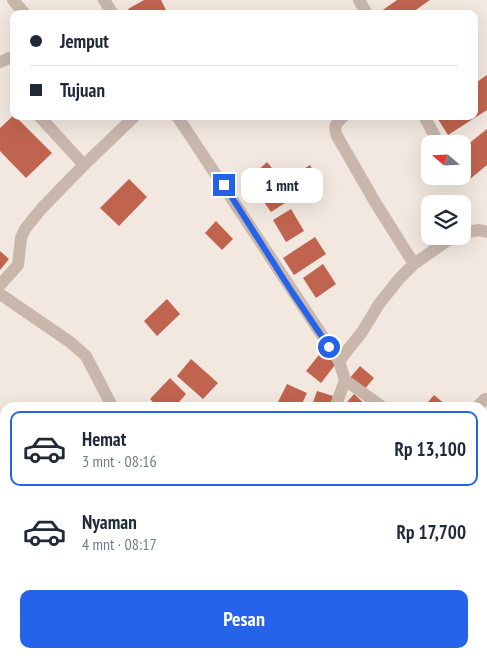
<!DOCTYPE html>
<html lang="id">
<head>
<meta charset="utf-8">
<style>
  body { margin:0; font-family:"PT Sans Narrow",sans-serif; background:#f2f2f3; color:#1f2937; height:100vh; display:flex; flex-direction:column; font-size:19px; white-space:nowrap }
  * { box-sizing:border-box; margin:0 }
  p { font-size:16px; color:#747a83 }
  .icon { flex:none; width:28px; height:28px; fill:none; stroke:currentColor; stroke-width:2; stroke-linecap:round; stroke-linejoin:round }
  .map { position:relative; flex:1; overflow:hidden }
  .side { position:absolute; left:0px; top:402px; width:488px; height:256px; display:flex; flex-direction:column; background:#fff; border-radius:15px 15px 0 0; box-shadow:0 5px 20px #0002 }
  .side>* { flex:none }
  .guide { position:absolute; left:10px; top:10px; width:468px; height:110px; border-radius:10px; box-shadow:0 5px 20px #0002; display:grid; align-content:center; height:110px; padding:0 20px; background:#fff }
  .needle { width:32px; rotate:289deg }
  .controls { position:absolute; left:421px; top:135px; display:grid; gap:10px }
  .controls a { display:grid; place-items:center; width:50px; height:50px; border-radius:10px; background:#fff; box-shadow:0 5px 20px #0002; font-size:25px }
  .end { position:absolute; width:22px; height:22px; margin:-11px; border:6px solid #2563eb; background:#fff; box-shadow:0 0 0 2px #fff }
  .from { border-radius:50% }
  .bubble { position:absolute; height:35px; border-radius:10px; background:#fff; box-shadow:0 5px 20px #0002; font-size:16px; font-weight:700; line-height:35px; text-align:center }
  .guide b { display:flex; align-items:center; gap:18px; height:48px; font-size:19px }
  .guide b+b { border-top:1px solid #e0e1e3 }
  .guide i { width:12px; height:12px; background:#1f2937 }
  ul { padding:9px 0 0; list-style:none }
  li { display:flex; align-items:center; gap:15px; height:75px; margin:0 10px 8px; padding:0 10px; border:2px solid transparent; border-radius:10px }
  li div { flex:1 }
  li b { display:block; font-size:19px }
  li em { font-style:normal; font-weight:700 }
  li.on { border-color:#2563eb }
  li>.icon { width:45px; height:45px; stroke-width:1.5 }
  .button { display:flex; gap:10px; margin-top:auto; padding:10px 20px }
  .button a { flex:1; height:58px; border-radius:10px; background:#2563eb; color:#fff; font-size:20px; font-weight:700; line-height:58px; text-align:center }
  .map>svg:first-child { display:block }
  .building { fill:#c0644f }
  .lines { fill:none; stroke-linecap:round; stroke-linejoin:round }
  .street { stroke:#c9b7ab; stroke-width:12 }
  .route { stroke:#2563eb; stroke-width:6 }
</style>
</head>
<body>
<div class="map">
<svg width="487" height="658" viewBox="0 0 487 658">
  <rect width="100%" height="100%" fill="#f2e8df"/>
  <path class="building" d="M 144,0 L 161,0 L 167,12 L 164,14 L 130,14 L 128,9 Z
    M 397,0 L 430,0 L 410,14 L 377,14 Z
    M 487,75 L 487,110 L 448,135 L 436,116 L 474,116 L 474,84 Z
    M 14,115 L 52,153 L 26,178 L 0,151 L 0,128 Z
    M 487,129 L 487,165 L 470,179 L 462,169 L 462,149 Z
    M 267,162 L 281,179 L 270,188 L 256,172 Z
    M 310,165 L 320,182 L 305,192 L 294,175 Z
    M 252,175 L 264,192 L 255,199 L 243,182 Z
    M 129,179 L 147,197 L 119,226 L 100,208 Z
    M 291,181 L 301,197 L 292,202 L 282,187 Z
    M 277,192 L 285,203 L 271,212 L 264,202 Z
    M 291,209 L 304,231 L 286,242 L 273,220 Z
    M 216,221 L 233,239 L 222,250 L 205,233 Z
    M 315,237 L 326,254 L 294,275 L 283,258 Z
    M 0,251 L 9,259 L 0,270 Z
    M 323,264 L 336,284 L 316,298 L 303,278 Z
    M 167,299 L 180,314 L 157,336 L 144,321 Z
    M 323,350 L 338,361 L 321,383 L 306,371 Z
    M 191,359 L 218,383 L 203,399 L 177,376 Z
    M 360,366 L 374,378 L 363,391 L 349,379 Z
    M 170,378 L 186,394 L 174,408 L 159,408 L 150,399 Z
    M 287,384 L 307,393 L 300,408 L 285,408 L 277,404 Z
    M 317,391 L 333,396 L 329,408 L 311,408 Z
    M 354,394 L 369,408 L 342,408 Z
    M 434,395 L 446,405 L 443,408 L 423,408 Z
    M 269,654 L 297,654 L 293,658 L 275,658 Z
    M 435,654 L 447,654 L 451,656 L 450,658 L 432,658 Z"/>
  <g class="lines">
    <path class="street" d="M 13,0 L 25,14
      M 104,0 L 113,14
      M 359,0 L 367,14
      M 0,62 L 14,56
      M 39,116 L 84,165
      M 177,116 L 339,361 L 345,380 L 335,408
      M 344,116 C 336,123 333,126 337,136 L 375,202 L 414,264
      M 424,116 L 439,144
      M 462,233 L 479,230 L 487,232
      M 0,285 L 18,265 L 21,238 L 25,229 L 42,208 L 84,165 L 135,116
      M 0,294 L 70,342 L 86,356 L 113,408
      M 339,361 L 362,332 L 379,304 L 399,279 L 414,264 L 454,236
      M 345,380 L 384,408
      M 476,408 L 485,399
      M 482,448 L 487,452
      M 99,654 L 105,658
      M 369,654 L 374,658"/>
  </g>
  <g class="lines">
    <path class="route" d="M 224,185 L 292,292 L 329,347"/>
  </g>
</svg>
<div class="controls">
<a><svg class="needle" viewBox="-14 -14 28 28"><path d="M0-13l5 13h-10z" fill="#e53935"/><path d="M0 13l5-13h-10z" fill="#747a83"/></svg></a>
<a><svg class="icon" aria-label="layers" viewBox="0 0 24 24"><path d="M12 4l9 5-9 5-9-5zM3 14l9 5 9-5"/></svg></a>
</div>
<i class="end from" style="left:329px;top:347px"></i>
<i class="end" style="left:224px;top:185px"></i>
<div class="bubble" style="left:241px;top:168px;width:82px">1 mnt</div>
<div class="guide">
<b><i class="from"></i>Jemput</b>
<b><i></i>Tujuan</b>
</div>
<section class="side">
<ul>
<li class="on"><svg class="icon" aria-label="car" viewBox="0 0 24 24"><path d="M5 17H2v-5l4-1 3-4h7l3 4 3 1v5h-3M9 17h6M6 11h13"/><circle cx="7" cy="17" r="2"/><circle cx="17" cy="17" r="2"/></svg><div><b>Hemat</b><p>3 mnt · 08:16</p></div><em>Rp 13,100</em></li>
<li><svg class="icon" aria-label="car" viewBox="0 0 24 24"><path d="M5 17H2v-5l4-1 3-4h7l3 4 3 1v5h-3M9 17h6M6 11h13"/><circle cx="7" cy="17" r="2"/><circle cx="17" cy="17" r="2"/></svg><div><b>Nyaman</b><p>4 mnt · 08:17</p></div><em>Rp 17,700</em></li>
</ul>
<div class="button"><a>Pesan</a></div>
</section>
</div>
</body>
</html>
